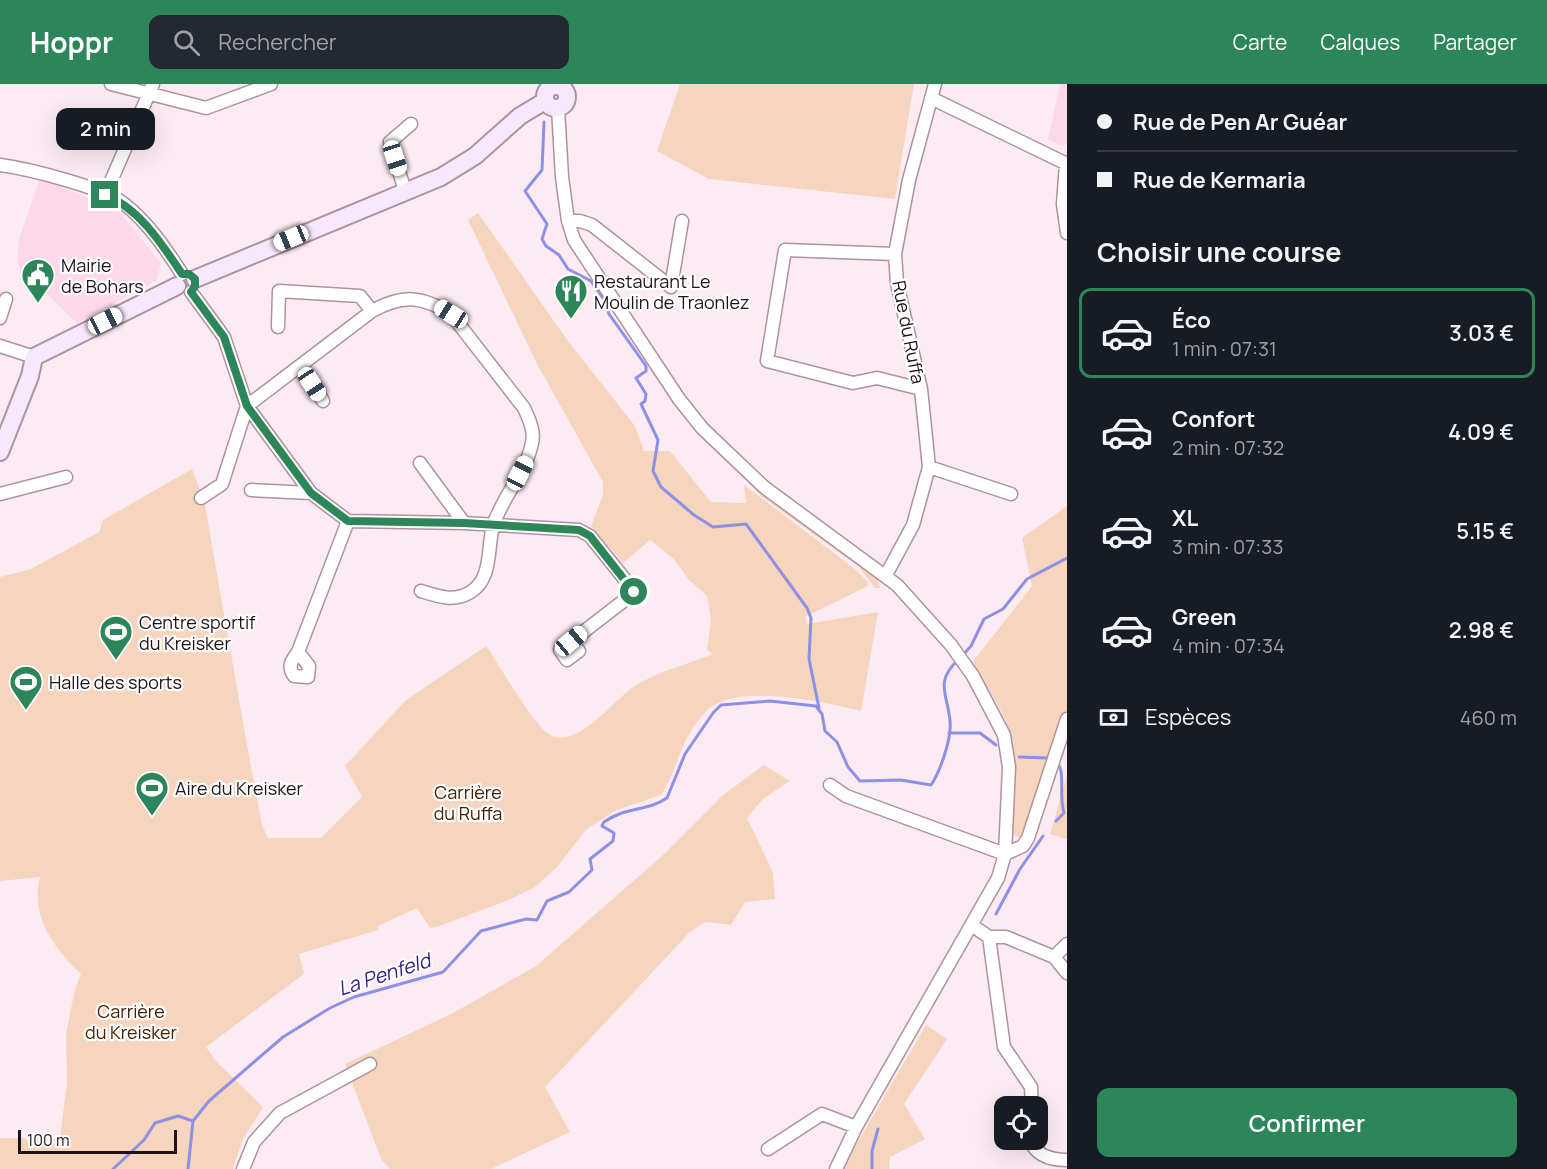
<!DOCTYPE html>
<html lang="fr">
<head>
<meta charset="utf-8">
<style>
  body { margin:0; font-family:Manrope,sans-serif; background:#242831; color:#f1f3f6; height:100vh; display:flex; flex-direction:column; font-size:22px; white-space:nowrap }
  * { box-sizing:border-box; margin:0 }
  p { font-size:20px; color:#9ea1a6 }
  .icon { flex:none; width:33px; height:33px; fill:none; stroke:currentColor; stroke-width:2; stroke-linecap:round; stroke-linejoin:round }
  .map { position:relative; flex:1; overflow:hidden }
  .side { display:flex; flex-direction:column; background:#171b24; width:480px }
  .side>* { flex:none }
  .hud { display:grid; align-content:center; height:132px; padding:0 30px; background:#171b24 }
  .fabs { position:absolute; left:994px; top:1012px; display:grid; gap:12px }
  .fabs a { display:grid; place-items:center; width:54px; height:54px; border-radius:12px; background:#171b24; box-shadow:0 6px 24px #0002; font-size:30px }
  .scale { position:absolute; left:18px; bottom:15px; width:159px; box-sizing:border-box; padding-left:6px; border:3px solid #1d1318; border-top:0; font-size:16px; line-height:21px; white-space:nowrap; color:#1d1318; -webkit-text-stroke:4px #fefefe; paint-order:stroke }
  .end { position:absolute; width:27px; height:27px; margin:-14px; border:8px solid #2d855a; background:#fff; box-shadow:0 0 0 3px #fff }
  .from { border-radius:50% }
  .bubble { position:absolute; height:42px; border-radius:12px; background:#171b24; box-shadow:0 6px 24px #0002; font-size:20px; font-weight:600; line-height:42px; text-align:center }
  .car { position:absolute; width:18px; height:36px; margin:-18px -9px; border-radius:8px; box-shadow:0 0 4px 2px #0007; background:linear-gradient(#fff 24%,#345 0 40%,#fff 0 76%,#345 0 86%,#fff 0) }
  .hud b { display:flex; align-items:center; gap:21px; height:57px; font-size:22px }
  .hud b+b { border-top:2px solid #363941 }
  .hud i { width:15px; height:15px; background:#f1f3f6 }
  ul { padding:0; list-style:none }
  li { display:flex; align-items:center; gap:18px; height:90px; margin:0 12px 9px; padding:0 18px; border:3px solid transparent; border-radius:12px }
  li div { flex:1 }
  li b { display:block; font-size:22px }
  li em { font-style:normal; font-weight:600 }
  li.active { border-color:#2d855a }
  li>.icon { width:54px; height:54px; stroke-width:1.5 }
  h2 { padding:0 30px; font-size:27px; line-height:72px }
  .pay { display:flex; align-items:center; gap:15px; height:66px; padding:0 30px; font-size:22px }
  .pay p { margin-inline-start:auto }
  .action { display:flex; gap:12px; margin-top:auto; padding:12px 30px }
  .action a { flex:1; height:69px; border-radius:12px; background:#2d855a; color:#fff; font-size:24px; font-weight:600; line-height:69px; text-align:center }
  header { display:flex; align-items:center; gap:36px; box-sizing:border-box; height:84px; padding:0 30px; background:#2d855a; color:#fff }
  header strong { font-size:28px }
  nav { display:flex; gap:33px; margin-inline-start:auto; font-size:21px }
  .search { width:420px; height:54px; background:#242831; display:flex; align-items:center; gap:15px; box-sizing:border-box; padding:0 21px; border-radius:12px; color:#9ea1a6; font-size:22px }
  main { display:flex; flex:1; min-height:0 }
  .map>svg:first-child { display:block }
  .built { fill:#fdd8e9 }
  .green { fill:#f6d5be }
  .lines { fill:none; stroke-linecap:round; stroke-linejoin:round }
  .stream { stroke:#8e90e5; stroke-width:3 }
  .street-casing { stroke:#ae939f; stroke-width:15 }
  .secondary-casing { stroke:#ae939f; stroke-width:20 }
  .street { stroke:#fff; stroke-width:12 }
  .secondary { stroke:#f8e8ff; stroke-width:16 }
  .route { stroke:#2d855a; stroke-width:8 }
  .labels { text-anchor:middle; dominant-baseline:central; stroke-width:4.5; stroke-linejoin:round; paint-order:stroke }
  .poi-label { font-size:18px; fill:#1d1318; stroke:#fefefe; text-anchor:start }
  .street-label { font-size:18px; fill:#1d1318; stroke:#fefefe }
  .park-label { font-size:18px; fill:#412207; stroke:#fefefe }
  .water-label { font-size:20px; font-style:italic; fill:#332487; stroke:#fefefe }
</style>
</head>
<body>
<header>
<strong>Hoppr</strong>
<div class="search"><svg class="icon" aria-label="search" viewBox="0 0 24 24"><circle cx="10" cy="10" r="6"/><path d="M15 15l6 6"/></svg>Rechercher</div>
<nav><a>Carte</a><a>Calques</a><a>Partager</a></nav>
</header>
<main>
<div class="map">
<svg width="1067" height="1085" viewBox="0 0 1067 1085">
  <rect width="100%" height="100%" fill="#fdebf3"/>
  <path class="built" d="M 1060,0 L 1067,0 L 1067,60 L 1062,62 L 1048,55 Z
    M 40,95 L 116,124 L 161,179 L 157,196 L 77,239 L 33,197 L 21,189 L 17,178 L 19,155 Z"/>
  <path class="green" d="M 680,0 L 914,0 L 895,115 L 709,95 L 657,67 Z
    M 478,129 L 568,257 L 635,342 L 644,367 L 670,367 L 711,418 L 746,419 L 744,401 L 855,485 L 867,497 L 868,502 L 805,533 L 807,540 L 878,528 L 861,627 C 824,618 745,600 711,623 C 704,628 698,637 693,644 C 679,665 675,690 661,711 L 614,727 L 586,746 L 557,783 L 535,803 L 511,815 L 437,843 L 430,844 L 417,824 L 378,842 L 378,846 L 299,870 L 304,890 L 206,963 L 215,976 L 263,1023 L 243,1055 L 233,1085 L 0,1085 L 0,1054 L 60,1054 L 67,998 L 66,950 L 75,905 L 81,890 C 54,863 30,834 40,793 L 0,797 L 0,493 L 31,485 L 99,448 L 103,436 L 192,385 L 204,416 L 247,661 L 262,741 L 268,754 L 321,754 L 362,713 L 345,682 L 406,616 L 486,562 C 499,580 533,641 550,651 C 576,666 614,616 633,603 C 656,588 688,580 713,570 L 707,566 L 711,536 L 707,512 L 689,496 L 674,475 L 650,456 L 623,479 L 591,442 L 603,411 L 603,398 L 537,280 L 468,136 Z
    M 750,396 L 876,490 L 880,504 L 875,504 L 858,482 L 762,413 L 750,400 Z
    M 1067,422 L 1067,658 L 1032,760 L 1012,750 C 1016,710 1020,664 1001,627 C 993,611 981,595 971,580 L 1032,502 L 1022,454 Z
    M 764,681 L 790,697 L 763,715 L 747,734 L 773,788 L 775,815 L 745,818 L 731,841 L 705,838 L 690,848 L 545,1003 L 570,1048 L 491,1085 L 390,1085 L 381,1075 L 345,980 L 453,929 L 536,882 L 662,772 L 723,711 Z
    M 1067,691 L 1067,754 L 1065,755 L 1050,750 Z
    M 926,941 L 947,955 L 904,1020 L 925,1055 L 890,1073 L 889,1085 L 842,1085 Z"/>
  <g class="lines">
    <path class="stream" d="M 544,38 L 542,86 L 525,107 L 547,140 L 542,155 L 546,162 L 559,171 L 568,185 L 591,197 L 605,217 L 609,230 L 646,282 L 646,287 L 636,294 L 646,310 L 645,317 L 641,320 L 658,356 L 653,387 L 661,403 L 694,431 L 713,443 L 746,440 L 807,524 L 811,534 L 809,575 L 819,624
      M 963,571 L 971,562 L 984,535 L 1003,525 L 1027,495 L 1067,474
      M 949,649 L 980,649 L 996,661
      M 1019,673 L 1049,674
      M 1055,677 C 1067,685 1058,709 1064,729 L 1056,737
      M 996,830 L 1020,785 L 1043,752
      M 113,1085 L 144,1056 L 155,1039 L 178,1032 L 193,1037
      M 188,1085 L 193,1037 L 209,1017 L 283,953 L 330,924 L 354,913 L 443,888 L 481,847 L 526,835 L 537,836 L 547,817 L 569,808 L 592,786 L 590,775 L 613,757 L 614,749 L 602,742 L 604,738 C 627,722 646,728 667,714 L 685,670 L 713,629 L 721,621 L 770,617 L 816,622 L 822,630 L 825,647 L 837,658 L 848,683 L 860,697 L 901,696 L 931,701 C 940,688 952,654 950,637 C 948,611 934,598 958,576
      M 872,1085 L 872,1067 L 878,1045"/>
    <g class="street-casing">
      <path id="street" d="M 111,0 L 206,24 L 271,0
        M 931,14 L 1067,80
        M 558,24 L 562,93 L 568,137 L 574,156 L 679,315 L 702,344 L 764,403 L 897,501 L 951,561 L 973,592 L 1004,651 L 1009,683 L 1005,770 L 998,794 L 856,1043 L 836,1085
        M 1066,80 L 1063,120 L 1067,149
        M 0,81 C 29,85 101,103 123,119 C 147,137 166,165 182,190
        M 405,107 L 390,58 L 411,40
        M 105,111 L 153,0
        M 568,137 L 580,137 L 592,141 L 671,203 L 682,137
        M 895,170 L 785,166 L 767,277 L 853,299 L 877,294 L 921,305
        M 191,208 L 224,253 L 247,322 L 311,409 L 348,437 L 464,439 L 579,446 L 590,452 L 635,508 L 560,566 L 567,576 L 579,567 L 571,557
        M 0,234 L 6,215
        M 278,243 L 279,207 L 360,212 L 372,227
        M 0,262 L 34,273
        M 301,282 L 323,317
        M 420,379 L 464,439
        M 929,383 L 1011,410
        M 251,406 L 311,409
        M 0,410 L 66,393
        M 201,414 L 222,400 L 247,322 L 372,227 C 403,210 422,212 451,230 L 524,324 C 529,335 535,347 532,359 C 526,389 502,413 493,442 C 487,464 493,496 469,509 C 453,518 437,512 421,507
        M 886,491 L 913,441 L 929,383 L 921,305 L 897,199 L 895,170 L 909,96 L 935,0
        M 298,568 L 309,582 L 308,593 L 294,592 C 287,582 292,576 298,568 L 348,437
        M 830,701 L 846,712 L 1005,770
        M 1005,770 L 1023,762 L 1028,754 L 1067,635
        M 973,842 L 989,853 L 1004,963 L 1031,1003 L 1032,1023
        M 989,853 L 1006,853 L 1054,873 L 1067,889
        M 1054,873 L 1067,860
        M 1030,1056 C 1036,1072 1051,1076 1067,1076
        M 768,1065 L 822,1030 L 856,1043
        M 243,1085 L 254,1058 L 280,1029 L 370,980"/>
    </g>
    <g class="secondary-casing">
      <path id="secondary" d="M545 13a11 11 0 1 1 22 0a11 11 0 1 1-22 0Z
        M 195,195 L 441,93 L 475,72 L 520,32 L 545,17
        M 0,368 L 30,292 L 34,273 L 177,202"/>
    </g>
    <use href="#street" class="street"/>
    <use href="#secondary" class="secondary"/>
  </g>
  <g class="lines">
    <path class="route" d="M 105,111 C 139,124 162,160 182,190 L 189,190 L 195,195 L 195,202 L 191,208 L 224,253 L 247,322 L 311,409 L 348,437 L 464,439 L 579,446 L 590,452 L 634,508"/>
  </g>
  <defs>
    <g id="civic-pin" transform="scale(1.725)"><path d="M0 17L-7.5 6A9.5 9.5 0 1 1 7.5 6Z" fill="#2d855a" stroke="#fefefe"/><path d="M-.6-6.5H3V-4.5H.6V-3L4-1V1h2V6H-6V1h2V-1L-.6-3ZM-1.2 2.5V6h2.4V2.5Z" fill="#fff"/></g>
    <g id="restaurant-pin" transform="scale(1.725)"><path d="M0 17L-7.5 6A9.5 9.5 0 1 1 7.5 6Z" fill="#2d855a" stroke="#fefefe"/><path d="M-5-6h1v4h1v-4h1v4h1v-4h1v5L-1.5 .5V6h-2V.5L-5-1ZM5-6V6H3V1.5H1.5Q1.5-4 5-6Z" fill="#fff"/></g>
    <g id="stadium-pin" transform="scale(1.725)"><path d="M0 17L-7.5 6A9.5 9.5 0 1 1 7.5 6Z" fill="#2d855a" stroke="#fefefe"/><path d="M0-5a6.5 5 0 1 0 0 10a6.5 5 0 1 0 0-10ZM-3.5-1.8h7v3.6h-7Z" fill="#fff"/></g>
  </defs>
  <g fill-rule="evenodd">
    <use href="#civic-pin" x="38" y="191"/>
    <use href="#restaurant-pin" x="571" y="207"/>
    <use href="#stadium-pin" x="116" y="548"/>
    <use href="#stadium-pin" x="26" y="598"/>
    <use href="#stadium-pin" x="152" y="704"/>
  </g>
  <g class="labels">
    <g class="poi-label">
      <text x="61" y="181">Mairie<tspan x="61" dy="21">de Bohars</tspan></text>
      <text x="594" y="197">Restaurant Le<tspan x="594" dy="21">Moulin de Traonlez</tspan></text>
      <text x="139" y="538">Centre sportif<tspan x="139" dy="21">du Kreisker</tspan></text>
      <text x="49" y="598">Halle des sports</text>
      <text x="175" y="704">Aire du Kreisker</text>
    </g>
    <g class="street-label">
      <text transform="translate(909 248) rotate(79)">Rue du Ruffa</text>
    </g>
    <g class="park-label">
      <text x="468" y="708">Carrière<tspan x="468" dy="21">du Ruffa</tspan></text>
      <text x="131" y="927">Carrière<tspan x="131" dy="21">du Kreisker</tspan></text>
    </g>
    <g class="water-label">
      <text transform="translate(384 890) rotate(-18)">La Penfeld</text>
    </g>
  </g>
</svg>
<div class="fabs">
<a><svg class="icon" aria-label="locate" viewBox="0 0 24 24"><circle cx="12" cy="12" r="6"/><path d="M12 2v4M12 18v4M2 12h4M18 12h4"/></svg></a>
</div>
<div class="scale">100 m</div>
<i class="end from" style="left:634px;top:508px"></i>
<i class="end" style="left:105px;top:111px"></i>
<div class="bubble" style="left:56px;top:24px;width:99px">2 min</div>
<i class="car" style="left:395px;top:74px;rotate:162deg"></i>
<i class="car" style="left:291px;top:154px;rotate:248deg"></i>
<i class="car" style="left:451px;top:230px;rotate:302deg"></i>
<i class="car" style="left:105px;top:237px;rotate:63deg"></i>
<i class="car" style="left:312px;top:300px;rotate:147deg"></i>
<i class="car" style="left:520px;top:389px;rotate:27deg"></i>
<i class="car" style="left:571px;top:557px;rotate:50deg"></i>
</div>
<section class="side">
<div class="hud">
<b><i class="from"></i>Rue de Pen Ar Guéar</b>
<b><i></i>Rue de Kermaria</b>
</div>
<h2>Choisir une course</h2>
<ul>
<li class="active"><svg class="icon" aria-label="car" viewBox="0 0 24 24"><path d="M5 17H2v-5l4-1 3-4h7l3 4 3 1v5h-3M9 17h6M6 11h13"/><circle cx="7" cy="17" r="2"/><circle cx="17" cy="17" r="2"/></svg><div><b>Éco</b><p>1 min · 07:31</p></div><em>3.03 €</em></li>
<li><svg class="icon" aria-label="car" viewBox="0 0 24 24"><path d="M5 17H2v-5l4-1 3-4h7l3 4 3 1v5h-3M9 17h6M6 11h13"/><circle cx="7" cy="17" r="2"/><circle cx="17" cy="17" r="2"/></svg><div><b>Confort</b><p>2 min · 07:32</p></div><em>4.09 €</em></li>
<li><svg class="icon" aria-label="car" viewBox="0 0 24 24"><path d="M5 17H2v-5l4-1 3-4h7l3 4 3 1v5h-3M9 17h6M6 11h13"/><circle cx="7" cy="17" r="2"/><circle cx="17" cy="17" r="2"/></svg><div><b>XL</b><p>3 min · 07:33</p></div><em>5.15 €</em></li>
<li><svg class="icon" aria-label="car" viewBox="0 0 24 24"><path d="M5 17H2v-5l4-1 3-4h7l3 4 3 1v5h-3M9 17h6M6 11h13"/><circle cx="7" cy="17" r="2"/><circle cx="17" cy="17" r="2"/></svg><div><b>Green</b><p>4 min · 07:34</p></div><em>2.98 €</em></li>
</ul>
<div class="pay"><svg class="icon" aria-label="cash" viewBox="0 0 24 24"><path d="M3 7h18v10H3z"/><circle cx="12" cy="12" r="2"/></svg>Espèces<p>460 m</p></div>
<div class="action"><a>Confirmer</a></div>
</section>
</main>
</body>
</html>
